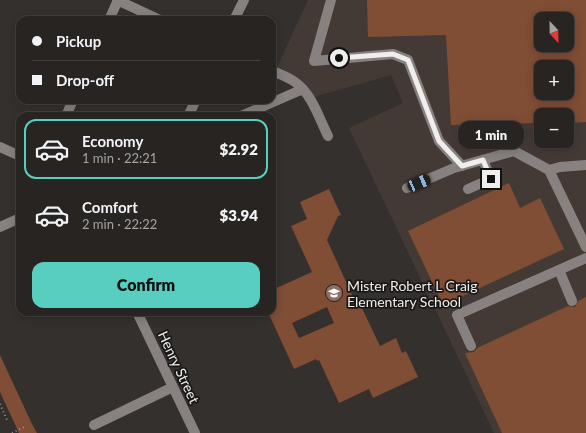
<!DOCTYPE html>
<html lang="en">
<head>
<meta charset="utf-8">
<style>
  body { margin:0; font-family:Lato,sans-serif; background:#2f2c2a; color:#f1f3f6; height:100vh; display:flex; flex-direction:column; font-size:15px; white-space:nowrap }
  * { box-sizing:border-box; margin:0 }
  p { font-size:13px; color:#a4a4a5 }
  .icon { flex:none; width:22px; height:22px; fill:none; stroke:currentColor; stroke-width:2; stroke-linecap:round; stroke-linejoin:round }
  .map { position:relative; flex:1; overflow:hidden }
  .sheet { position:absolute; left:16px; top:112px; width:260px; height:204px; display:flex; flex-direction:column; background:#272422; border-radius:12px; box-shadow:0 2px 10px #0003,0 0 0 1px #434140 }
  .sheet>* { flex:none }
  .guide { position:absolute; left:16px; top:16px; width:260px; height:88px; border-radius:12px; box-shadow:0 2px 10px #0003,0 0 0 1px #434140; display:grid; align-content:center; height:88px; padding:0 16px; background:#272422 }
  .needle { width:26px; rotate:158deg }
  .controls { position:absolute; left:534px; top:12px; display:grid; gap:8px }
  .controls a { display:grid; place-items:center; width:40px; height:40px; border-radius:8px; background:#272422; box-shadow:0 2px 10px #0003,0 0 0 1px #434140; font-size:20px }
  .end { position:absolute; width:18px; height:18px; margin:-9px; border:5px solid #f0eeed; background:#111; box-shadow:0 0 0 2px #111 }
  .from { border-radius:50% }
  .bubble { position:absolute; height:28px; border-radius:12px; background:#272422; box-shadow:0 2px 10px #0003,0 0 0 1px #434140; font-size:13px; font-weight:800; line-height:28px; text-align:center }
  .car { position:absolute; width:12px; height:24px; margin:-12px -6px; border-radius:5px; box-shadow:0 0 3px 1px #0007; background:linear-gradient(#222 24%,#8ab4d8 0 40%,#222 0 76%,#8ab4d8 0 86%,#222 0) }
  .guide b { display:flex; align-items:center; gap:14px; height:38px; font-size:15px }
  .guide b+b { border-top:1px solid #434140 }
  .guide i { width:10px; height:10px; background:#f1f3f6 }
  ul { padding:7px 0 0; list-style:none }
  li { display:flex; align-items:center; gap:12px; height:60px; margin:0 8px 6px; padding:0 8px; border:2px solid transparent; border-radius:12px }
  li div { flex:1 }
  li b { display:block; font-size:15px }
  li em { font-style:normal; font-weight:800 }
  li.active { border-color:#58cec0 }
  li>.icon { width:36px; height:36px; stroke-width:1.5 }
  .button { display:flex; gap:8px; margin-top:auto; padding:8px 16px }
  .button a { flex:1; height:46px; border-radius:12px; background:#58cec0; color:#111; font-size:16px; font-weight:800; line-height:46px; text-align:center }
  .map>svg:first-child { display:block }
  .built { fill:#443a35; fill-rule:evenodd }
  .building { fill:#804d35; fill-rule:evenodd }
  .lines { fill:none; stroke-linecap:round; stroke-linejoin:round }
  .path { stroke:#959291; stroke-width:2; stroke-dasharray:1 3; stroke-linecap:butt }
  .minor { stroke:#878280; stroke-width:10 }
  .route { stroke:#f0eeed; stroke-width:5 }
  .labels { text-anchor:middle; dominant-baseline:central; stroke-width:3.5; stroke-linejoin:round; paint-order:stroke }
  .poi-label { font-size:14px; fill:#f0eeed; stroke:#1a1817; text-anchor:start }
  .street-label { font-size:14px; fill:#f0eeed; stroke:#1a1817 }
</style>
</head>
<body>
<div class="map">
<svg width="586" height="433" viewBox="0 0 586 433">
  <rect width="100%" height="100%" fill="#34302e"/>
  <path class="built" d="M 308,0 L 586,0 L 586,433 L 494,433 L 349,128 L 403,103 L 391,75 L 310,98 L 275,72 ZM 541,19 L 567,19 L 567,45 L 541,45 ZM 541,67 L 567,67 L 567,93 L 541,93 ZM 541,115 L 567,115 L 567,141 L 541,141 Z"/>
  <path class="building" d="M 367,0 L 586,0 L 586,122 L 567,123 L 567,115 L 541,115 L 541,123 L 451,125 L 446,35 L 368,37 ZM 541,19 L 567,19 L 567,45 L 541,45 ZM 541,67 L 567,67 L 567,93 L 541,93 Z
    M 509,183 L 520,208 L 540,198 L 564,249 L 443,305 L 408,231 Z
    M 329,189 L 341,215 L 338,216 L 327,240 L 358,308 L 361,306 L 380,346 L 396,338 L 402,353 L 406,351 L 418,377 L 373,398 L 369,389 L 339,403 L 319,360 L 317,361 L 316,359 L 294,369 L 268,312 L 272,312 L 272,290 L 312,272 L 291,226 L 307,219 L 300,202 ZM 327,307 L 334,323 L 299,338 L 292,323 Z
    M 586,297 L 586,433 L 502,433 L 465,353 L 474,352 L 477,348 L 568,306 L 575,307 L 578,301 Z
    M 0,355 L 31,422 L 37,433 L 19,433 L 0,392 Z"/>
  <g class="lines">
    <path class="path" d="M 0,404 L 7,420
      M 12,433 L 24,427"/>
    <path class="minor" d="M 117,0 L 160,20
      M 331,0 L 314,61 L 393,54 L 408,60 L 439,141 L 462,166
      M 109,20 L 118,0
      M 234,20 L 244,0
      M 272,71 C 280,74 288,77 295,82 C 312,94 319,118 328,136
      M 66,116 L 73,100
      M 188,116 L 196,100
      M 241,116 L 303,89
      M 0,147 L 20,156
      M 549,170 L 560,167 L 586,165
      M 407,188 L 454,168 L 514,151 L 549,170 L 586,247
      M 468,189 L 491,179 L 483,160
      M 0,227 L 20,218
      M 559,270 L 572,301
      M 137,312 L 195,433
      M 471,346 L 457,315 L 586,258
      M 94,425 L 173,387"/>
  </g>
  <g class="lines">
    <path class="route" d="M 339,58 L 393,54 L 408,60 L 439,141 L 462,166 L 483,160 L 491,179"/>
  </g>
  <defs>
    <g id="school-disc" transform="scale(0.9)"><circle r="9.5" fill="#8d6e63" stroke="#1a1817"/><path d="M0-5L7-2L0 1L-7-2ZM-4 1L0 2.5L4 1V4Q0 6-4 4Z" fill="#fff"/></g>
  </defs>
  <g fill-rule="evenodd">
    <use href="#school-disc" x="334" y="293"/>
  </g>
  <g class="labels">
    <g class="poi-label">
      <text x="347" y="285">Mister Robert L Craig<tspan x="347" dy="16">Elementary School</tspan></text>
    </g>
    <g class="street-label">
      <text transform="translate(179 367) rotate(65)">Henry Street</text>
    </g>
  </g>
</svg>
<div class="controls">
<a><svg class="needle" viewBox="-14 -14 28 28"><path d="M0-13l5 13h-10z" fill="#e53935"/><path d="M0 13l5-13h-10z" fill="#a4a4a5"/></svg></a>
<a>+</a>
<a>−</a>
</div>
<i class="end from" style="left:339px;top:58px"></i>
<i class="end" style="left:491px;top:179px"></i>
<div class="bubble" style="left:458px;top:121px;width:66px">1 min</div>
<i class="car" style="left:419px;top:183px;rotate:67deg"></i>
<div class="guide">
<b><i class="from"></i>Pickup</b>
<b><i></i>Drop-off</b>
</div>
<section class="sheet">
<ul>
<li class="active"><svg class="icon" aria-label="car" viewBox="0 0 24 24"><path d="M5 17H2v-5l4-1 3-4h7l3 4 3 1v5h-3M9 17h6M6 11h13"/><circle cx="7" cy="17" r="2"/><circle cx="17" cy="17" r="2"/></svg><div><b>Economy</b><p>1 min · 22:21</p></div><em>$2.92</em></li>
<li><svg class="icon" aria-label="car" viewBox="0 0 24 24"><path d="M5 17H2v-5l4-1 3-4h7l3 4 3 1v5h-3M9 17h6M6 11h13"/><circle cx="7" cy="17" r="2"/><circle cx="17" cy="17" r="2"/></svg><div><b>Comfort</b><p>2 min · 22:22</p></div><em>$3.94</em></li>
</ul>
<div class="button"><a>Confirm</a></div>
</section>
</div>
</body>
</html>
